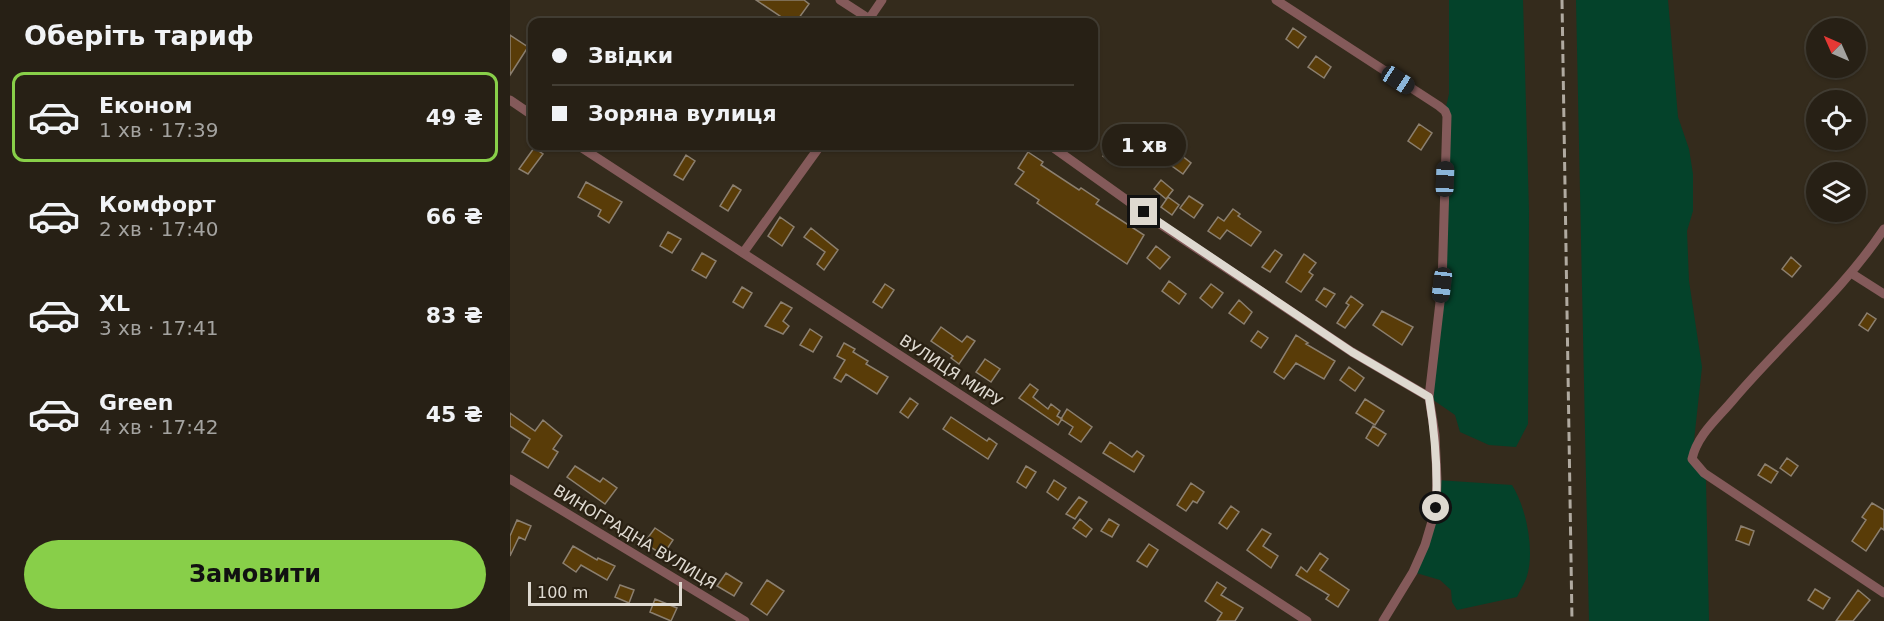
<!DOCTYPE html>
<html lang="uk">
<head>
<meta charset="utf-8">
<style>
  body { margin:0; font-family:"DejaVu Sans",sans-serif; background:#2f281e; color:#f1f3f6; height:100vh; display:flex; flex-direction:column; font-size:22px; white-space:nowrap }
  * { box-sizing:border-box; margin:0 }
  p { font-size:20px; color:#a4a3a0 }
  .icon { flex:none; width:33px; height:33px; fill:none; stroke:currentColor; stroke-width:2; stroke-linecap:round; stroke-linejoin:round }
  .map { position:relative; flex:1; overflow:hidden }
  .sheet { display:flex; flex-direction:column; background:#272015; width:510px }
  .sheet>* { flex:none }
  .banner { position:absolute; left:18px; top:18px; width:570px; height:132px; border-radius:12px; box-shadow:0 2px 4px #0004,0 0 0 2px #433e34; display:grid; align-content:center; height:132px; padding:0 24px; background:#272015 }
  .needle { width:39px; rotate:315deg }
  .fabs { position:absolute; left:1296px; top:18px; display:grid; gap:12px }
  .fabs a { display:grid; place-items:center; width:60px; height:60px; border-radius:50%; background:#272015; box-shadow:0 2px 4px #0004,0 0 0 2px #433e34; font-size:30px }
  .scale { position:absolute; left:18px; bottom:15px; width:154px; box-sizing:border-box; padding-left:6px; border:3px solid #ded9d0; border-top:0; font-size:16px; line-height:21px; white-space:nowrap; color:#ded9d0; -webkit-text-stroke:4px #2a2113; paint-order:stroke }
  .end { position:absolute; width:27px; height:27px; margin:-14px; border:8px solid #ded9d0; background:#111; box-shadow:0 0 0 3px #111 }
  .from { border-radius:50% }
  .bubble { position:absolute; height:42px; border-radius:21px; background:#272015; box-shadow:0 2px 4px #0004,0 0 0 2px #433e34; font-size:20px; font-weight:700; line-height:42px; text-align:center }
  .car { position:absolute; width:18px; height:36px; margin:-18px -9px; border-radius:8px; box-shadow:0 0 4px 2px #0007; background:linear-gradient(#222 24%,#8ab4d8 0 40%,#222 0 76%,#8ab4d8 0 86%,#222 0) }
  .banner b { display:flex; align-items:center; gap:21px; height:57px; font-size:22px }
  .banner b+b { border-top:2px solid #433e34 }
  .banner i { width:15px; height:15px; background:#f1f3f6 }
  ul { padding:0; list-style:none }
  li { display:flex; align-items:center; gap:18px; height:90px; margin:0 12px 9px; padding:0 12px; border:3px solid transparent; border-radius:12px }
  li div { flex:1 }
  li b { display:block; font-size:22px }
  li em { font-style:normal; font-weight:700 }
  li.active { border-color:#88cf49 }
  li>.icon { width:54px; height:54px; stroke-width:1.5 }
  h2 { padding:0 24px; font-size:27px; line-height:72px }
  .action { display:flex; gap:12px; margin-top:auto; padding:12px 24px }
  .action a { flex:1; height:69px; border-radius:36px; background:#88cf49; color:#111; font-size:24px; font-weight:700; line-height:69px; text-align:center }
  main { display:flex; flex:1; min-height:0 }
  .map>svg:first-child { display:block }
  .green { fill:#04422a }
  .building { fill:#593c08; stroke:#8b7f6f; stroke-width:1.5 }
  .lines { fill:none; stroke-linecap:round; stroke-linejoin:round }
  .minor { stroke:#845a5a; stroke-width:9 }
  .rail { stroke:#b0aaa0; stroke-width:3; stroke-dasharray:9 4.5; stroke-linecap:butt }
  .route { stroke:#ded9d0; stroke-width:8 }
  .labels { text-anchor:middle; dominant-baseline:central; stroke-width:4.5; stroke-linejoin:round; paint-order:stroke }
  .street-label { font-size:16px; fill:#ded9d0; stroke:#2a2113 }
</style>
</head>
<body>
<main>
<section class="sheet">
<h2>Оберіть тариф</h2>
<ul>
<li class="active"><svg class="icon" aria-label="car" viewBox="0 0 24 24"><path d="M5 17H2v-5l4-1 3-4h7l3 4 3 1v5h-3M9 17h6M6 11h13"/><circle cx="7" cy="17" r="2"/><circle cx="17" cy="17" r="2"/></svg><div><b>Економ</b><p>1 хв · 17:39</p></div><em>49 ₴</em></li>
<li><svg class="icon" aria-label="car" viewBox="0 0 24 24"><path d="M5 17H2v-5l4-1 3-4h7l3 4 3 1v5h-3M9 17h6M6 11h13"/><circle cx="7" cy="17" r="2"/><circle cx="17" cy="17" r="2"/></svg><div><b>Комфорт</b><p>2 хв · 17:40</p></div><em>66 ₴</em></li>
<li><svg class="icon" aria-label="car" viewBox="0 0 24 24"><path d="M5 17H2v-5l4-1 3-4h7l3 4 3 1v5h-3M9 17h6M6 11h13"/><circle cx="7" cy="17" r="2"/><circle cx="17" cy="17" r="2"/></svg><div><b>XL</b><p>3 хв · 17:41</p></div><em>83 ₴</em></li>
<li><svg class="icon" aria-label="car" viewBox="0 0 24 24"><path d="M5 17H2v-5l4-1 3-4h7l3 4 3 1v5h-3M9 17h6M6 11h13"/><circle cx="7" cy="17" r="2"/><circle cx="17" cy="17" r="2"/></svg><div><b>Green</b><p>4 хв · 17:42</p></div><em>45 ₴</em></li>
</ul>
<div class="action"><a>Замовити</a></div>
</section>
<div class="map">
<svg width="1374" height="621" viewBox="0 0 1374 621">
  <rect width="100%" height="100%" fill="#342b1c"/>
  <path class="green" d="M 939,0 L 1013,0 L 1019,211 L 1018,424 L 1006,447 L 979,445 L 950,432 L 945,415 L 919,397 L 932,285 L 935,111 L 939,94 Z
    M 1066,0 L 1158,0 L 1168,117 L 1179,149 L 1183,174 L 1183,211 L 1177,231 L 1179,281 L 1192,367 L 1182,459 L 1194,473 L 1196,481 L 1199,621 L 1079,621 Z
    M 927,480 L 1002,485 C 1016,507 1025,550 1017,576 C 1015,583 1010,590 1007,597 L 947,610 L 942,602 L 941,590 L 930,580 L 903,572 L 915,545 Z"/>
  <path class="building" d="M 246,0 L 294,0 L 299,4 L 286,22 L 279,22 Z
    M 783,28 L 796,37 L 788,48 L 776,39 Z
    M 0,35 L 18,47 L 0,75 Z
    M 806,56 L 821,67 L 814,78 L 798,67 Z
    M 909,124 L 922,133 L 911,150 L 898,141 Z
    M 613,131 L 633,145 L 639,136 L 655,146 L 644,164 L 616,146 L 604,164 L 593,156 Z
    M 24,148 L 33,154 L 18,174 L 9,169 Z
    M 518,152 L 533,162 L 531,165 L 569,190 L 571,188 L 589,200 L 586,204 L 634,235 L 617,264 L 527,203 L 529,200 L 505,184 L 514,172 L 508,168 Z
    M 176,155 L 185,161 L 173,180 L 164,175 Z
    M 671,155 L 681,163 L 673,174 L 662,166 Z
    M 651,180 L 663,190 L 656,199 L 644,189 Z
    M 76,182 L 112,202 L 99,223 L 88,216 L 91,210 L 68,197 Z
    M 223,185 L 231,190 L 218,211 L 210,206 Z
    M 679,196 L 693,205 L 684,218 L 670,208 Z
    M 658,197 L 669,205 L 662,215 L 651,207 Z
    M 723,209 L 730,214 L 728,216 L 751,232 L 741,246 L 717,230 L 710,239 L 698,231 L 708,217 L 714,221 Z
    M 270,217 L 284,227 L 272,246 L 258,236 Z
    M 301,228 L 328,250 L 314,270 L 307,264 L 315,252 L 294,237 Z
    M 158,232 L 171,239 L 162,253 L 150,246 Z
    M 646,246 L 660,257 L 650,269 L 637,258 Z
    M 765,250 L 772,255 L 760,272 L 752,267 Z
    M 192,253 L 206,261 L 196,278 L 182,270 Z
    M 794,254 L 806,263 L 799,272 L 803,275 L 791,292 L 776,282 Z
    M 1281,257 L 1291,266 L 1282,277 L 1272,269 Z
    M 659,281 L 676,294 L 669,304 L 652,291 Z
    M 375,284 L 384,290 L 372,308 L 363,302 Z
    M 701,284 L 713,293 L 702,308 L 690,298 Z
    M 232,287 L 242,293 L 233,308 L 223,302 Z
    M 814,288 L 825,294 L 816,307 L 806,300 Z
    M 841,296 L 853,305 L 835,328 L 827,323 L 839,305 L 836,303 Z
    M 729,300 L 742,312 L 734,324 L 719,313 Z
    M 271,302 L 282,308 L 273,321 L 279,326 L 273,334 L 255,326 Z
    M 872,311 L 903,327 L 892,345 L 863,325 Z
    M 1357,313 L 1366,319 L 1358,331 L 1349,325 Z
    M 431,327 L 452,342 L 457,336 L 465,341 L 449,364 L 441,358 L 443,356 L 421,341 Z
    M 300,329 L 312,337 L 303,352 L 290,345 Z
    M 748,331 L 758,338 L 751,348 L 741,341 Z
    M 786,335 L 798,343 L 796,344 L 825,361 L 814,379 L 786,363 L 774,379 L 764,372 Z
    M 334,343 L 345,349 L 343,352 L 358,361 L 356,364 L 378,377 L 367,394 L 336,374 L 331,382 L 324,378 L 335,360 L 327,356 Z
    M 475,359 L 490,369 L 481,382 L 466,372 Z
    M 839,367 L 854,378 L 845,391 L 830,380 Z
    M 520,384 L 528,390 L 523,397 L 538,409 L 541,404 L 550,411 L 547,416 L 552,419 L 548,425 L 509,398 Z
    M 400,398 L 408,404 L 398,418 L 390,412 Z
    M 855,399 L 874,411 L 865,425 L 846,413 Z
    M 557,409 L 582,427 L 571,442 L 559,434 L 563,427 L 551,419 Z
    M 0,413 L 25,431 L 33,420 L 52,436 L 43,449 L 48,452 L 38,468 L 12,452 L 20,439 L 0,426 Z
    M 441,417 L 477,441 L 479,438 L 487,444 L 478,459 L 433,429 Z
    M 863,426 L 876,434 L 868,446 L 856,438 Z
    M 600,442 L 622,457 L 627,451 L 634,456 L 624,472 L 593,453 Z
    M 1277,458 L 1288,466 L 1281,476 L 1270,468 Z
    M 1255,464 L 1268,472 L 1261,483 L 1248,475 Z
    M 65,466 L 90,482 L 93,478 L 107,488 L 95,504 L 57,477 Z
    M 516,466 L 526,472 L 516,488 L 507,482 Z
    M 544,480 L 556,488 L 548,500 L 537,492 Z
    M 681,483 L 694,492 L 687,503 L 683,501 L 676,511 L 667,505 Z
    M 569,497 L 577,502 L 565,519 L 556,514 Z
    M 1362,503 L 1374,510 L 1374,530 L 1371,528 L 1356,551 L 1342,541 L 1356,520 L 1352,517 Z
    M 721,506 L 729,512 L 717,529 L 709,523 Z
    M 570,519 L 582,529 L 576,537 L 563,528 Z
    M 599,519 L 609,525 L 602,537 L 591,531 Z
    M 7,520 L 21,526 L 15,540 L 9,537 L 0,556 L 0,536 Z
    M 1231,526 L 1244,531 L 1239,545 L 1226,540 Z
    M 145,528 L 163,540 L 153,555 L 134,543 Z
    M 752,529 L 761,534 L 753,546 L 768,556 L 761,568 L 737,550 Z
    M 639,544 L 648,550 L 637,567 L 627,561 Z
    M 63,546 L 87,560 L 88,558 L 105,566 L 97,580 L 71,565 L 66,572 L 53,563 Z
    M 810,553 L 818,559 L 810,570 L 839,590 L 828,607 L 816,599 L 819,595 L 786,575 L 791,567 L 797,572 Z
    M 216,573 L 232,583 L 224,596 L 207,586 Z
    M 257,580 L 274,591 L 257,615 L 241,604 Z
    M 707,582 L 716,588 L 711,595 L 733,608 L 725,621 L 707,621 L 712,613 L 695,601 Z
    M 110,585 L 124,590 L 119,603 L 105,597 Z
    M 1305,589 L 1320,598 L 1313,609 L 1298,600 Z
    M 1348,590 L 1360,600 L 1343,621 L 1326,621 Z
    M 145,599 L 167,608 L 161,621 L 140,612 Z"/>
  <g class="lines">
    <path class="minor" d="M 330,0 L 364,22
      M 766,0 L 929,106 L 935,111 L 937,116 L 932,285 L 919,397 L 925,435 L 927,480 L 926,508 L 915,545 L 903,572 L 873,621
      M 359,19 L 372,0
      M 0,100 L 22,115
      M 69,146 L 797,621
      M 541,146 L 653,226 L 842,352 L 919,397
      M 1374,229 C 1332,292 1272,342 1223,400 C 1208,418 1187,435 1182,459 L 1194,473 L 1374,593
      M 233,253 L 310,146
      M 1341,273 L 1374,294
      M 0,479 L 235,621"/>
    <path class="rail" d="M 1052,0 L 1062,621"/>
  </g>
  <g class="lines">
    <path class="route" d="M 634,212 L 842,352 L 919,397 C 925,434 928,471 926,508"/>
  </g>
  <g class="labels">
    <g class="street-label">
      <text transform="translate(441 371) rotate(33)">ВУЛИЦЯ МИРУ</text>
      <text transform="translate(125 537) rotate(31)">ВИНОГРАДНА ВУЛИЦЯ</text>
    </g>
  </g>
</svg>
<div class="fabs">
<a><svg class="needle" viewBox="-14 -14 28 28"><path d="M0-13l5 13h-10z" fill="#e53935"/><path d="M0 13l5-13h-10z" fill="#a4a3a0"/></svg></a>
<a><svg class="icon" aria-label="locate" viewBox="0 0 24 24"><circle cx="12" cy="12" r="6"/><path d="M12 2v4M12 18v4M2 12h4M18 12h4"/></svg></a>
<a><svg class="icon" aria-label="layers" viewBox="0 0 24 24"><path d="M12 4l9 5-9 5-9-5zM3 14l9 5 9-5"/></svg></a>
</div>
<div class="scale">100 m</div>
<i class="end from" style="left:926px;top:508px"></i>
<i class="end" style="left:634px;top:212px"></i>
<div class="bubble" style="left:592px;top:124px;width:84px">1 хв</div>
<i class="car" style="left:888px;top:80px;rotate:123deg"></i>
<i class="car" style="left:935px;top:179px;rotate:2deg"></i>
<i class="car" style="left:932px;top:285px;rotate:187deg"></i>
<div class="banner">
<b><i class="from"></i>Звідки</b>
<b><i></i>Зоряна вулиця</b>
</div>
</div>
</main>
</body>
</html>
